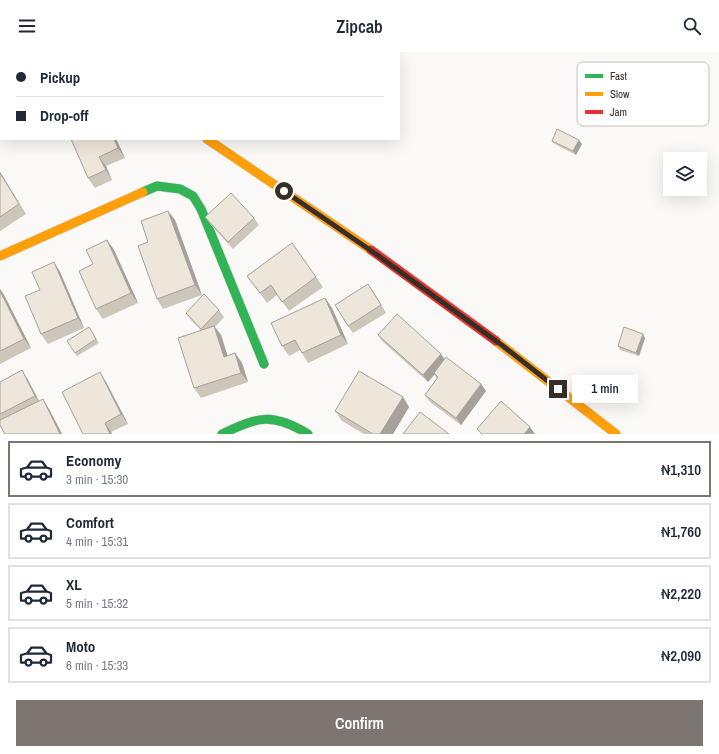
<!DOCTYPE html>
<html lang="en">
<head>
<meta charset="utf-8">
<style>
  body { margin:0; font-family:"Archivo Narrow",sans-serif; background:#f2f2f3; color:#1f2937; height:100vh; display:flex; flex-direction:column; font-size:15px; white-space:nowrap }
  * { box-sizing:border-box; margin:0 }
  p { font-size:13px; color:#747a83 }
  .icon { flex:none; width:22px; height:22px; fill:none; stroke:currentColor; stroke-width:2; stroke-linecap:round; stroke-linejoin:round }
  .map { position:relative; height:382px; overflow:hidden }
  .details { display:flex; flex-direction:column; background:#fff; flex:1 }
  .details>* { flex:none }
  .guide { position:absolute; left:0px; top:0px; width:400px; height:88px; box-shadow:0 4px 16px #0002; display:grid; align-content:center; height:88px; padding:0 16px; background:#fff }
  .tools { position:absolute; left:663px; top:100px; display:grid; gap:8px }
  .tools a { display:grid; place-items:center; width:44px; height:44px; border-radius:0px; background:#fff; box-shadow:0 4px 16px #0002; font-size:20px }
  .end { position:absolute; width:18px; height:18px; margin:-9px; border:5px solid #372e28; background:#fff; box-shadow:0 0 0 2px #fff }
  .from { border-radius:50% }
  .bubble { position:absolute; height:28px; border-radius:0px; background:#fff; box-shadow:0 4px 16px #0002; font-size:13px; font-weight:600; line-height:28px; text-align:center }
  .guide b { display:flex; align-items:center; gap:14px; height:38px; font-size:15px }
  .guide b+b { border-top:1px solid #e0e1e3 }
  .guide i { width:10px; height:10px; background:#1f2937 }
  ul { padding:7px 0 0; list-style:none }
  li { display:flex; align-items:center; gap:12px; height:56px; margin:0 8px 6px; padding:0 8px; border:2px solid #e0e1e3; border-radius:0px }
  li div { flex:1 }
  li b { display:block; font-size:15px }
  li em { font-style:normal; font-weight:600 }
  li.current { border-color:#7c7570 }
  li>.icon { width:36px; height:36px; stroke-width:1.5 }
  .action { display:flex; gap:8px; margin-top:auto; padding:8px 16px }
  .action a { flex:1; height:46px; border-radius:0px; background:#7c7570; color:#fff; font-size:16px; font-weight:600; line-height:46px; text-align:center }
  header { display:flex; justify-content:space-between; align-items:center; height:52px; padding:0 16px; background:#fff; font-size:18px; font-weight:600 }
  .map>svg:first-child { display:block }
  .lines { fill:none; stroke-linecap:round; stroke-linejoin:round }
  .street-casing { stroke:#dad4d1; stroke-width:24 }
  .fast-casing { stroke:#dad4d1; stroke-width:10 }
  .slow-casing { stroke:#dad4d1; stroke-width:10 }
  .jam-casing { stroke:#dad4d1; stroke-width:10 }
  .street { stroke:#fefefe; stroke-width:22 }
  .fast { stroke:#30b455; stroke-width:9 }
  .slow { stroke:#ff9f0a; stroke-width:9 }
  .jam { stroke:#e5322d; stroke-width:9 }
  .wall { fill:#ccc6bb }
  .shaded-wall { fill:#a6a199 }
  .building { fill:#ede6da; stroke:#a6a199 }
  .route { stroke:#372e28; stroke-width:5 }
  .key { fill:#fff; stroke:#c3c0be; stroke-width:1 }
  .key-label { font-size:11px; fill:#372e28 }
</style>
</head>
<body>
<header><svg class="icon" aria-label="menu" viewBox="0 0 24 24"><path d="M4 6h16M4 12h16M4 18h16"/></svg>Zipcab<svg class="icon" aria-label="search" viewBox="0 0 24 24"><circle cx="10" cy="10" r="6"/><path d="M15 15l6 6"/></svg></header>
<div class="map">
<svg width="719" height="382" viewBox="0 0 719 382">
  <rect width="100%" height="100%" fill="#fbf9f7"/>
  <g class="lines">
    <g class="street-casing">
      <path id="street" d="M 179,1 L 180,0"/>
    </g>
    <g class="fast-casing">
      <path id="fast" d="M 143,140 L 157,134 L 180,137 L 193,144 L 201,157 L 264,312
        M 222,382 C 258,365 272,360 308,382"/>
    </g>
    <g class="slow-casing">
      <path id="slow" d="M 207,87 L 371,198
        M 0,204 L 143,140
        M 496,289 L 616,382"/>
    </g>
    <g class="jam-casing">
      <path id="jam" d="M 74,0 L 76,1
        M 371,198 L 496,289"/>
    </g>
    <use href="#street" class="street"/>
    <use href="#fast" class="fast"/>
    <use href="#slow" class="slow"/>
    <use href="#jam" class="jam"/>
  </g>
  <path class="wall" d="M 0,13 L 1,14 L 1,66 L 0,67 Z
    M 71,87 L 116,87 L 125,106 L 106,114 L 112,128 L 95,136 L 88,126 Z
    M 552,89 L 582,92 L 576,103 L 555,92 Z
    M 0,120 L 26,162 L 0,179 Z
    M 168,159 L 175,168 L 202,243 L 163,257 L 157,247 L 148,190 Z
    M 205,165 L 254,166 L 259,173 L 233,197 L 210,172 Z
    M 107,188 L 114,198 L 138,251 L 103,267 L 96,257 L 93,212 Z
    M 292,191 L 323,235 L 289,259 L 277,243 L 267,251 L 247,224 Z
    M 54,210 L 60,220 L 84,276 L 48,292 L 41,282 L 40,238 Z
    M 368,232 L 386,261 L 353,281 L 348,274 Z
    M 0,237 L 4,243 L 31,296 L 0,312 Z
    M 325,246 L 332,256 L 348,292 L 308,311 L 300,298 L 289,304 L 282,294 Z
    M 219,258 L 224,265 L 215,275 L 221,283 L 227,304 L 235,301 L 242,311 L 248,330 L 201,346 L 194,336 L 201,278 L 191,268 L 186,261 Z
    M 89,275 L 99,291 L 77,304 L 67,289 Z
    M 378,283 L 445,307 L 481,332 L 486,339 L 461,373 L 430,350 L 425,343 L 437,327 L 434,322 L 428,330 L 383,290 Z
    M 645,286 L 639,304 L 620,298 L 618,294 Z
    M 27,326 L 39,349 L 49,357 L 62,382 L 5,382 L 0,373 L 0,330 Z
    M 106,330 L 128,372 L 111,380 L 112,382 L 83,382 Z
    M 403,345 L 409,355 L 393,382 L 364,382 L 342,369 L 335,359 Z"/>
  <path class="shaded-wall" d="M 114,87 L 116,87 L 125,106 L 118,96 Z
    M 579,88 L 582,92 L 576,103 L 573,99 Z
    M 99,105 L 106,114 L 112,128 L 106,118 Z
    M 0,120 L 26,162 L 0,121 Z
    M 168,159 L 175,168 L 202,243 L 195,233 Z
    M 107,188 L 114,198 L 138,251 L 131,241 Z
    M 54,210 L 60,220 L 84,276 L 78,266 Z
    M 368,232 L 373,239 L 386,261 L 381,253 Z
    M 0,237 L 4,243 L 31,296 L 24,287 L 0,239 Z
    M 325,246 L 332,256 L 348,292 L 341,283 Z
    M 214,274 L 221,283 L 231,314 L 224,305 Z
    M 643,282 L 645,286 L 639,304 L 636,301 Z
    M 235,301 L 242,311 L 248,330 L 241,321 Z
    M 441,302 L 446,309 L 428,330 L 423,323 Z
    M 22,318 L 27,326 L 40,351 L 35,344 Z
    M 100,320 L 106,330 L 128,372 L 121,362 Z
    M 481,332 L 486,339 L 461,373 L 456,366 Z
    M 403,345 L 409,355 L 393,382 L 380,382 Z
    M 43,347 L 49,357 L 62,382 L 60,382 Z
    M 105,371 L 111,380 L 112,382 L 110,382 Z
    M 530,375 L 535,382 L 524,382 Z"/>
  <path class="building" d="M 0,14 L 1,15 L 1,56 L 0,57 Z
    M 557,77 L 579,88 L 573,99 L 552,89 Z
    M 71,87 L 114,87 L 118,96 L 99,105 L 106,118 L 88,126 Z
    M 0,121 L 19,152 L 0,165 Z
    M 231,141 L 254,166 L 228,190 L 205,165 Z
    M 168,159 L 195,233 L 157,247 L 138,194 L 148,190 L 141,169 Z
    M 107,188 L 131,241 L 96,257 L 79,219 L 93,212 L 86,198 Z
    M 292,191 L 316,225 L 282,250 L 271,233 L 260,241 L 247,224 Z
    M 54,210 L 78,266 L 41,282 L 25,244 L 40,238 L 32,220 Z
    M 368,232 L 381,253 L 348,274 L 335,253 Z
    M 0,239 L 24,287 L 0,299 Z
    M 204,242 L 219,258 L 201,277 L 186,261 Z
    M 325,246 L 341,283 L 302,301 L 295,288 L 282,294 L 271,271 Z
    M 397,262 L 441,302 L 423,323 L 378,283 Z
    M 214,274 L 224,305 L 235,301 L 241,321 L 194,336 L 178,286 Z
    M 89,275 L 96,287 L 75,301 L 67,289 Z
    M 624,275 L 643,282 L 636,301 L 618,294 Z
    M 446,305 L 481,332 L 456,366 L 425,343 L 438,325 L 434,321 Z
    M 22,318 L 35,344 L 0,362 L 0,330 Z
    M 359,319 L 403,345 L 380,382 L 373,382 L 335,359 Z
    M 100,320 L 121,362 L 105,371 L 110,382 L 83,382 L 62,340 Z
    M 43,347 L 60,382 L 5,382 L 0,373 L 0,368 Z
    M 501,349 L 530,375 L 524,382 L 482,382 L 477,377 Z
    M 420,360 L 449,382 L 403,382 Z"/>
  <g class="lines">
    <path class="route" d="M 284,139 L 373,200 L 503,294 L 558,337"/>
  </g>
  <rect x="577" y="10" width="132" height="64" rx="6" class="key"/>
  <rect x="585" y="22" width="18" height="4" fill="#30b455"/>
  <rect x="585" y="40" width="18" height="4" fill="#ff9f0a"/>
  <rect x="585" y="58" width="18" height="4" fill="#e5322d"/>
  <g class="key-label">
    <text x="610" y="28">Fast</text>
    <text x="610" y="46">Slow</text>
    <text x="610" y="64">Jam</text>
  </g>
</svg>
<div class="tools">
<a><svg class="icon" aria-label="layers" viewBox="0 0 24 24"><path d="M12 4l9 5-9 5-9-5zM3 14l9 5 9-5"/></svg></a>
</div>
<i class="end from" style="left:284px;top:139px"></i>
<i class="end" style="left:558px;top:337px"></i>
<div class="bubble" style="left:572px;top:323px;width:66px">1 min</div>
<div class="guide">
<b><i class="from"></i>Pickup</b>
<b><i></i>Drop-off</b>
</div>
</div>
<section class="details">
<ul>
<li class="current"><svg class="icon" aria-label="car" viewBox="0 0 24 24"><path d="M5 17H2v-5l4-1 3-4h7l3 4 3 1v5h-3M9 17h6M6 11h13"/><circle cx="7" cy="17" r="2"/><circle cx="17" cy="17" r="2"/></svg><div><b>Economy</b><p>3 min · 15:30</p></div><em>₦1,310</em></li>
<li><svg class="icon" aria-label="car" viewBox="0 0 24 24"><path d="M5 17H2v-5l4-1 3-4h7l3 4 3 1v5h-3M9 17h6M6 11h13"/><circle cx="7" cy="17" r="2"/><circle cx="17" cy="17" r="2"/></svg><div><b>Comfort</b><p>4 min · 15:31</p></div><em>₦1,760</em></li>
<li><svg class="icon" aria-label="car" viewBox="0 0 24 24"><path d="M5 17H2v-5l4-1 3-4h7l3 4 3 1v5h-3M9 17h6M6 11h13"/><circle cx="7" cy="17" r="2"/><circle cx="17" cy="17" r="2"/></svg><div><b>XL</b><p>5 min · 15:32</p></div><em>₦2,220</em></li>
<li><svg class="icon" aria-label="car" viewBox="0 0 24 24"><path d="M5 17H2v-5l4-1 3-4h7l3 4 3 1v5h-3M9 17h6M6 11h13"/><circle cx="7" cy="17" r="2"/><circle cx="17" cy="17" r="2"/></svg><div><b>Moto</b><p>6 min · 15:33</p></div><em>₦2,090</em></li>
</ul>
<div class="action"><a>Confirm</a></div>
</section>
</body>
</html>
